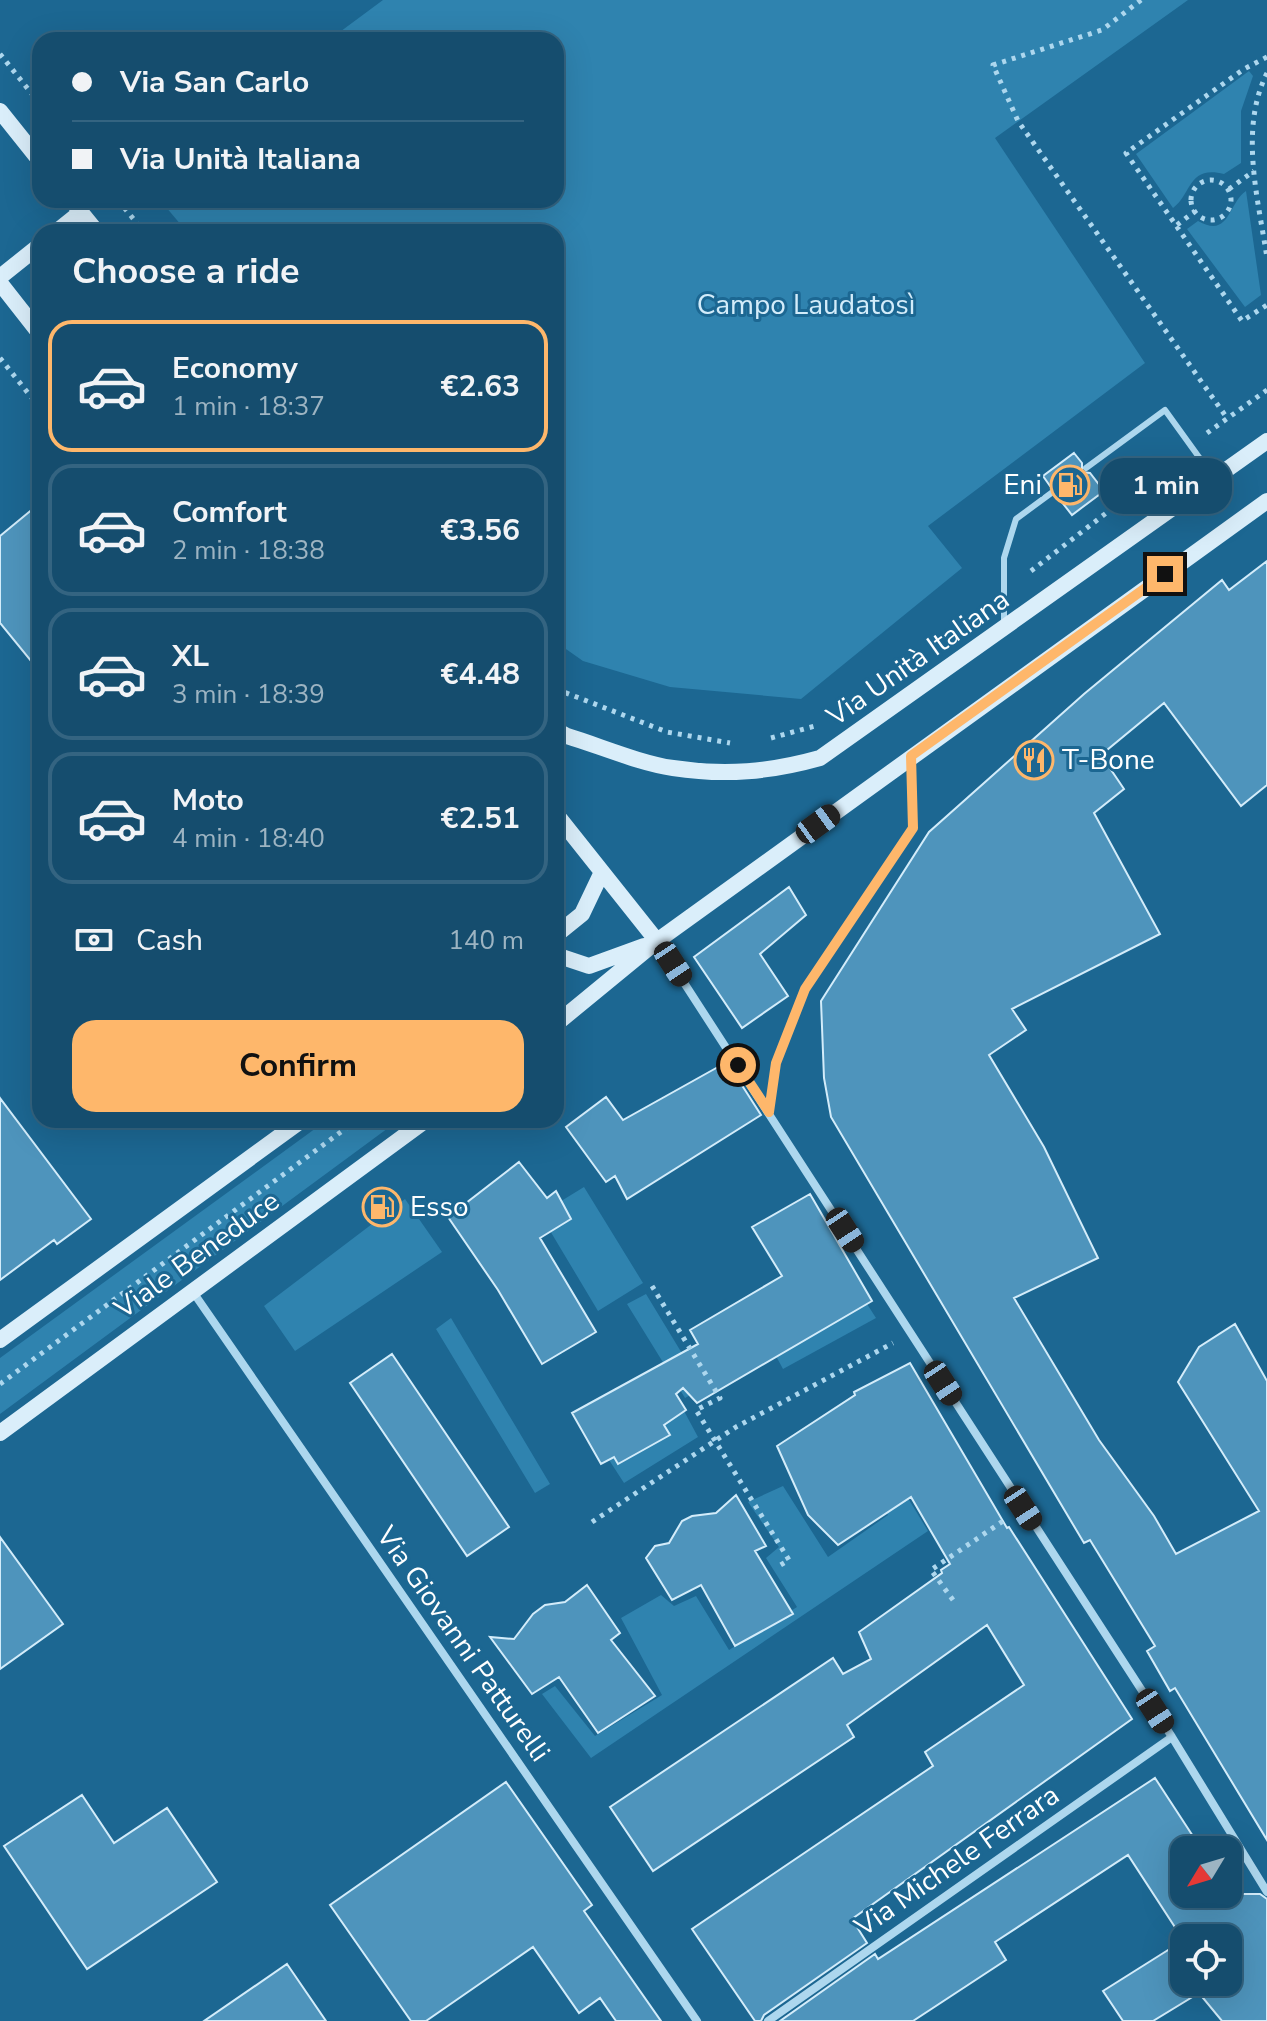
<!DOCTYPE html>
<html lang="en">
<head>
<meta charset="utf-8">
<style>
  body { margin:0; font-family:"Nunito Sans",sans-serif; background:#1e5473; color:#f1f3f6; height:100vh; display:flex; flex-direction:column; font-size:30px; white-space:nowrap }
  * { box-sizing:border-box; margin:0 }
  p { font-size:26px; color:#9db4c2 }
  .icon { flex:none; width:44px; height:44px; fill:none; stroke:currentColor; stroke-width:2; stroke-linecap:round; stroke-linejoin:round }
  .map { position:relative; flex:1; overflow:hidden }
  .drawer { position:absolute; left:32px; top:224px; width:532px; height:904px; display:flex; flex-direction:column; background:#154d6e; border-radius:24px; box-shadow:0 8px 32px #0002,0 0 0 2px #346481 }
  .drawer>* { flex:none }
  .banner { position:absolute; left:32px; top:32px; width:532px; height:176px; border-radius:24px; box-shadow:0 8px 32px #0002,0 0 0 2px #346481; display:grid; align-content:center; height:176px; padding:0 40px; background:#154d6e }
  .needle { width:52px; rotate:232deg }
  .fabs { position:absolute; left:1170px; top:1836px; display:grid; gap:16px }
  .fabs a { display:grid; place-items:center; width:72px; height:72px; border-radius:16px; background:#154d6e; box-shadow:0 8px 32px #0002,0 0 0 2px #346481; font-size:40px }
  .end { position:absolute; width:36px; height:36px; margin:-18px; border:10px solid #feb76b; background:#111; box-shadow:0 0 0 4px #111 }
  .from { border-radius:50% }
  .bubble { position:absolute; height:56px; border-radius:24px; background:#154d6e; box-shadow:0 8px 32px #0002,0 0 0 2px #346481; font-size:26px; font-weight:700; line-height:56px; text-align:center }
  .car { position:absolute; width:24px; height:48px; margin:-24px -12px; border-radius:10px; box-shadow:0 0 6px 2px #0007; background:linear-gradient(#222 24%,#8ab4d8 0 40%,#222 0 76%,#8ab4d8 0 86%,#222 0) }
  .banner b { display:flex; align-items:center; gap:28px; height:76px; font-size:30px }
  .banner b+b { border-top:2px solid #346481 }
  .banner i { width:20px; height:20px; background:#f1f3f6 }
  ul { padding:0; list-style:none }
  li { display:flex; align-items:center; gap:24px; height:132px; margin:0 16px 12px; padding:0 24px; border:4px solid #346481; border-radius:24px }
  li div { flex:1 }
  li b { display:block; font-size:30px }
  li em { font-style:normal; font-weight:700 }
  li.selected { border-color:#feb76b }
  li>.icon { width:72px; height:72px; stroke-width:1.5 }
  h2 { padding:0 40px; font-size:36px; line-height:96px }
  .pay { display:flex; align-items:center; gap:20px; height:88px; padding:0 40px; font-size:30px }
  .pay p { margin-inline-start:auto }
  .cta { display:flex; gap:16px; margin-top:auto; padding:16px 40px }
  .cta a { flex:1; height:92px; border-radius:24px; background:#feb76b; color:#111; font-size:32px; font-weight:700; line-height:92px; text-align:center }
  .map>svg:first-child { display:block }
  .green { fill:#2f83af }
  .building { fill:#4e94bc; stroke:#d3ecfa; stroke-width:2 }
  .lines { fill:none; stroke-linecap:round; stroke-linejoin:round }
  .path { stroke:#add7ee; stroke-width:5; stroke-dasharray:4 6; stroke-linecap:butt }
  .lane { stroke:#add7ee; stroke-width:6 }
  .street { stroke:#add7ee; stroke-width:8 }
  .secondary { stroke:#daeefa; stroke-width:16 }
  .route { stroke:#feb76b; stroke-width:10 }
  .labels { text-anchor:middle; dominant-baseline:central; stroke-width:6; stroke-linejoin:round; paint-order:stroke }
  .park-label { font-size:28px; fill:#d3ecfa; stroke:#1c6792 }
  .poi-label { font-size:28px; fill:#fff; stroke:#1c6792; text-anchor:start }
  .street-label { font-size:28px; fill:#fff; stroke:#1c6792 }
</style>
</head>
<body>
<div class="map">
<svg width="1267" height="2021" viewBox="0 0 1267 2021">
  <rect width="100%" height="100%" fill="#1c6792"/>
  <path class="green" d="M 383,0 L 1188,0 L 995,138 L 1145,363 L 928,526 L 962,568 L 801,699 L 670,687 L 583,661 L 556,642 L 556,232 L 187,232 L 160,200 L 556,200 L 556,40 L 329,40 Z
    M 1249,71 L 1253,76 L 1241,111 L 1241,163 L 1224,174 C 1188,165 1192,194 1173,208 L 1136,154 Z
    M 1246,191 L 1261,295 L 1245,307 L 1187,229 L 1198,221 C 1230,239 1228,203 1246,191 Z
    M 327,1120 L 399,1120 L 0,1414 L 0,1358 Z
    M 584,1187 L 643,1283 L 598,1311 L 540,1214 Z
    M 405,1199 L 442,1252 L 295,1351 L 264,1306 Z
    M 851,1279 L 876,1318 L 783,1369 L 763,1332 Z
    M 646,1294 L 703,1388 L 685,1398 L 627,1304 Z
    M 451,1318 L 550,1484 L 535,1493 L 436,1329 Z
    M 677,1398 L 698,1437 L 624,1483 L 598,1443 Z
    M 883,1457 L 928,1531 L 591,1758 L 542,1694 L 555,1686 L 595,1736 L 662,1695 L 621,1618 L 661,1595 L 674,1606 L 696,1596 L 729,1650 L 797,1607 L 766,1558 L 779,1547 L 748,1502 L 783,1486 L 828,1557 L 888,1515 L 864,1470 Z"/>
  <path class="building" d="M 1074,453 L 1082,463 L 1082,472 L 1090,473 L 1104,491 L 1072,515 L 1057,496 L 1059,488 L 1056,485 L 1050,486 L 1043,476 Z
    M 40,503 L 40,672 L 0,623 L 0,536 Z
    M 1267,561 L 1267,785 L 1241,806 L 1164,703 L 1101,755 L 1124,789 L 1094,813 L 1160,934 L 1012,1009 L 1026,1030 L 989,1055 L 1044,1147 L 1098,1258 L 1014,1298 L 1099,1440 L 1154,1516 L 1176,1554 L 1259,1511 L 1178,1382 L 1199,1347 L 1235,1324 L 1267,1381 L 1267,1840 L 1175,1688 L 1170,1691 L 1147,1651 L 1155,1646 L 1090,1540 L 1084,1543 L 831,1117 L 824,1078 L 821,1001 L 929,832 L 1084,694 L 1222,580 L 1229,590 Z
    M 789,887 L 806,915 L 760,954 L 788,996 L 742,1028 L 694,957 Z
    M 727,1062 L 761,1115 L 627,1199 L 615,1176 L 606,1182 L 566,1127 L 606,1097 L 623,1120 Z
    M 0,1098 L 91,1219 L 57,1244 L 54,1240 L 0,1280 Z
    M 519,1162 L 547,1198 L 556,1191 L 571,1219 L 540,1238 L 596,1332 L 542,1364 L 498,1290 L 448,1217 Z
    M 810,1194 L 872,1301 L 697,1403 L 683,1388 L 676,1394 L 686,1410 L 664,1425 L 670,1435 L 618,1464 L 614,1457 L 601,1464 L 572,1413 L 698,1344 L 690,1330 L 782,1276 L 752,1227 Z
    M 392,1354 L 509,1527 L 467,1556 L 350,1383 Z
    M 910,1363 L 1007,1528 L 1009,1527 L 1132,1719 L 852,1919 L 867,1943 L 764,2015 L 761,2021 L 755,2021 L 692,1929 L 933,1766 L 925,1752 L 1024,1685 L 987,1625 L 847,1725 L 854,1737 L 653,1871 L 610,1807 L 833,1658 L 843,1674 L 871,1659 L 859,1632 L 942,1573 L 941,1570 L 950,1564 L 911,1497 L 838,1545 L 808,1515 L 777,1446 L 855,1395 L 854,1392 Z
    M 736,1495 L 766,1546 L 755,1551 L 793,1614 L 735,1646 L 701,1585 L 672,1600 L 646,1558 L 655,1546 L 669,1543 L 682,1521 L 692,1516 L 716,1513 Z
    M 0,1537 L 63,1624 L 0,1669 Z
    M 587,1585 L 620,1633 L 611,1640 L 655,1696 L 598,1733 L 559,1677 L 532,1694 L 490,1637 L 514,1639 L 533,1614 L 545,1605 L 565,1602 Z
    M 1155,1778 L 1202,1850 L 1184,1850 L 1184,1894 L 1228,1894 L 1228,1889 L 1231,1894 L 1260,1894 L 1267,1899 L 1267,2021 L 1222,2021 L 1199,1993 L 1153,2021 L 1123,2021 L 1103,1991 L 1184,1940 L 1184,1982 L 1228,1982 L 1228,1938 L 1182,1938 L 1128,1855 L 995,1942 L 1006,1960 L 913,2021 L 780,2021 L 875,1954 L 878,1959 Z
    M 506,1782 L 592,1905 L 584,1911 L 661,2021 L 616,2021 L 600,1998 L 579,2013 L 533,1947 L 426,2021 L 411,2021 L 330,1905 Z
    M 82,1795 L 114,1843 L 167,1808 L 217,1882 L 87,1969 L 4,1846 Z
    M 287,1964 L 326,2021 L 204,2021 Z"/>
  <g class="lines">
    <path class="path" d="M 1141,0 L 1102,30 L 993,65 L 1018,121 L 1227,418
      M 0,54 L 40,104
      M 1267,57 L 1244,69 L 1126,153 L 1242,321 L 1267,305
      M 1267,73 C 1239,129 1258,198 1267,258
      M1191 200a20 20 0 1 1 40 0a20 20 0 1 1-40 0Z
      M 1229,189 L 1254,171
      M 118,200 L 144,232
      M 1177,225 L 1195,211
      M 0,358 L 40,408
      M 1207,433 L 1267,390
      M 1031,571 L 1175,460
      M 556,689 L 667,732 L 730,743
      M 771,738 L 815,726
      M 652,1286 L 720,1398 L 696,1410 L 789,1560 L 779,1566
      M 0,1384 L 357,1120
      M 592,1522 L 736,1427 L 893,1343
      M 953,1600 L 931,1570 L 1006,1519"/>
    <path class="lane" d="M 1086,468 L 1165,410 L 1214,478
      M 1004,623 L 1004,558 L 1016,519 L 1054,491"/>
    <path class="street" d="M 657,941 L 1172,1737 L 1267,1892
      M 769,1111 L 776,1063 L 805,989 L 913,828 L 911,760
      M 193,1292 L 697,2021
      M 768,2021 L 1172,1737"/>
    <path class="secondary" d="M 0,111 L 40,161
      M 71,200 L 97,232
      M 56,232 L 81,212
      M 0,277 L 40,245
      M 0,283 L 40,334
      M 556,730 L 567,736 C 600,746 639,763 673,768 C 725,776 770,772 820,758 L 1267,441
      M 556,814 L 657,941
      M 556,935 L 582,914 L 602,872
      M 556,955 L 589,966 L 644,946
      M 556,1024 L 657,941 L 1267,501
      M 0,1340 L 302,1120
      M 0,1433 L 426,1120"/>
  </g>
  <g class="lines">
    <path class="route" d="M 738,1065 L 769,1112 L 776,1063 L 805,989 L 913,828 L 911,756 L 1165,574"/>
  </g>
  <defs>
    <g id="fuel-ring" transform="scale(2)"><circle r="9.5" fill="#1c6792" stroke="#feb76b" stroke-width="1.5"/><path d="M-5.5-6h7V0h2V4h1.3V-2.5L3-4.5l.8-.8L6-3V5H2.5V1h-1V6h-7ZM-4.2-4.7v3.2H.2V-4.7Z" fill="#feb76b"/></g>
    <g id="restaurant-ring" transform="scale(2)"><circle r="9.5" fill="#1c6792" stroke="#feb76b" stroke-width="1.5"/><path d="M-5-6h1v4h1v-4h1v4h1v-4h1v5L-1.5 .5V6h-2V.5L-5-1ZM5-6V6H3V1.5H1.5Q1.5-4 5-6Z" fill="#feb76b"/></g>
  </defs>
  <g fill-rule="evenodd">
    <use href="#fuel-ring" x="1070" y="485"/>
    <use href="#restaurant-ring" x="1034" y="760"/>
    <use href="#fuel-ring" x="382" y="1207"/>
  </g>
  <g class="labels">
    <g class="park-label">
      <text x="806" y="305">Campo Laudatosì</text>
    </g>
    <g class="poi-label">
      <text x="1042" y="485" text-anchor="end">Eni</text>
      <text x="1062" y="760">T-Bone</text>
      <text x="410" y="1207">Esso</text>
    </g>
    <g class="street-label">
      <text transform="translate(918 658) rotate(-35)">Via Unità Italiana</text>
      <text transform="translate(197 1255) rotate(-36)">Viale Beneduce</text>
      <text transform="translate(463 1644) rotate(55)">Via Giovanni Patturelli</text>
      <text transform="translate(957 1861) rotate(-35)">Via Michele Ferrara</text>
    </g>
  </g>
</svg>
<div class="fabs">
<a><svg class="needle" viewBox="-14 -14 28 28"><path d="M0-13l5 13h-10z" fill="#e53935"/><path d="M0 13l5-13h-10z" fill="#9db4c2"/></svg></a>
<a><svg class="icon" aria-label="locate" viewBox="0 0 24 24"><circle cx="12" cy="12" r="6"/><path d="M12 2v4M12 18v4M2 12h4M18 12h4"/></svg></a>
</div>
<i class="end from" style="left:738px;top:1065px"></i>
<i class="end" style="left:1165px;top:574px"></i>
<div class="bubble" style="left:1100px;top:458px;width:132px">1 min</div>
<i class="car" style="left:818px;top:824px;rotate:54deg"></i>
<i class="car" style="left:673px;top:964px;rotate:147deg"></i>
<i class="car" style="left:845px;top:1230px;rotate:147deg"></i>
<i class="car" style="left:943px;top:1383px;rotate:147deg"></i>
<i class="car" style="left:1023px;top:1508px;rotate:147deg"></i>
<i class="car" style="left:1155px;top:1711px;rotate:147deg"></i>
<div class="banner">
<b><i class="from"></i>Via San Carlo</b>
<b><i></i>Via Unità Italiana</b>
</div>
<section class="drawer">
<h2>Choose a ride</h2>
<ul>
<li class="selected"><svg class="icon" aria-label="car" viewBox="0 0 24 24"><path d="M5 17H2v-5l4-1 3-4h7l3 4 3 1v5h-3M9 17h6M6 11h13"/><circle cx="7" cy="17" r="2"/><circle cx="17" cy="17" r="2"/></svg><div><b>Economy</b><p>1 min · 18:37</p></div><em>€2.63</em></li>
<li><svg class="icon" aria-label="car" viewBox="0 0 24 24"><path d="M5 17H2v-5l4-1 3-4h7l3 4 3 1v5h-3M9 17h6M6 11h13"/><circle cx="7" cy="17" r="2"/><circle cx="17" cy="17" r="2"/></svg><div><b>Comfort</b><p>2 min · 18:38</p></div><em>€3.56</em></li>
<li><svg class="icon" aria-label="car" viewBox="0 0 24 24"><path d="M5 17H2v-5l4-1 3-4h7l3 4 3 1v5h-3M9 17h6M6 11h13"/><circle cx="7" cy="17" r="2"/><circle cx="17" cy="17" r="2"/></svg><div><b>XL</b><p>3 min · 18:39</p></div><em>€4.48</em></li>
<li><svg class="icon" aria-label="car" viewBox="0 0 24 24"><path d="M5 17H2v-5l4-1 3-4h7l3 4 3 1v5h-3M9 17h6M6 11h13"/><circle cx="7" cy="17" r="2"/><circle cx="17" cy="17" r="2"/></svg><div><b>Moto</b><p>4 min · 18:40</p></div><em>€2.51</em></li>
</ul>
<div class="pay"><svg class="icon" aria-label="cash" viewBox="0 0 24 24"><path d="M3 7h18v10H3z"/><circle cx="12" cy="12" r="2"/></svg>Cash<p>140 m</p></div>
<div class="cta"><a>Confirm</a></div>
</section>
</div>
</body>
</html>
